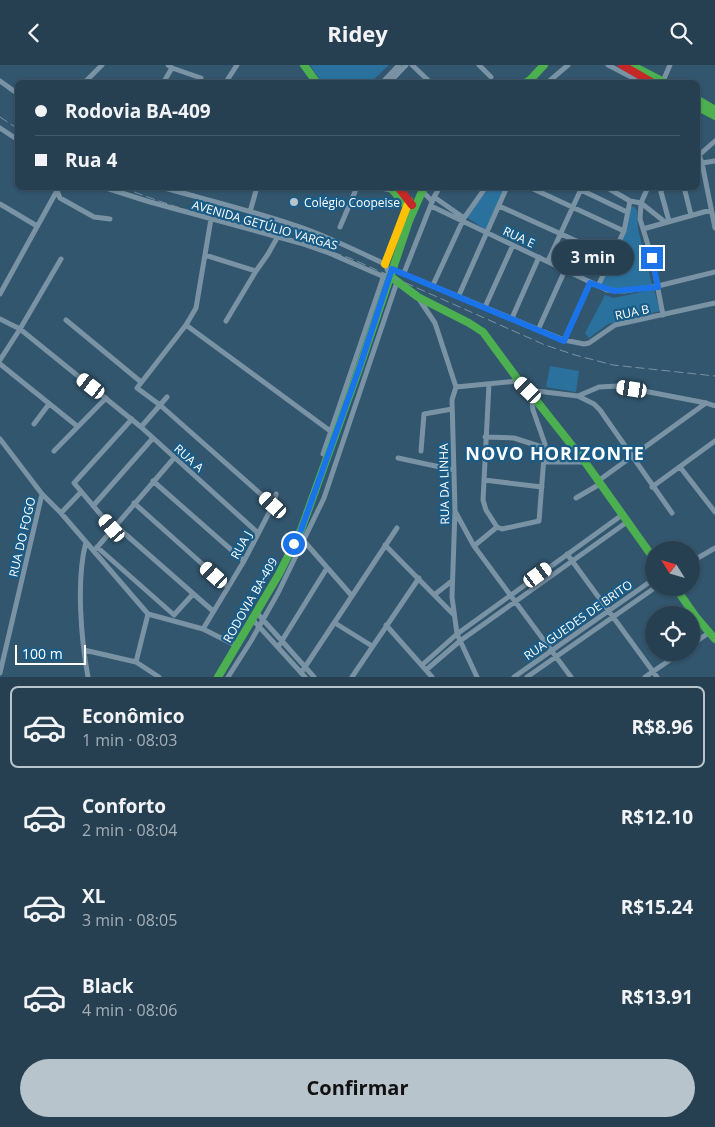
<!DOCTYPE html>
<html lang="pt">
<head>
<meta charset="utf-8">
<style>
  body { margin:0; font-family:"Open Sans",sans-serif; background:#2e4759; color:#f1f3f6; height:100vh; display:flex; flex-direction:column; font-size:19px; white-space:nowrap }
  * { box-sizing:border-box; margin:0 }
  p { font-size:16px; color:#a4afb8 }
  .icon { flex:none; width:28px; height:28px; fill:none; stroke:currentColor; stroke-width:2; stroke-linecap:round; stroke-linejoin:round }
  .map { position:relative; height:612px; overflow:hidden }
  .details { display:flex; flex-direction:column; background:#264052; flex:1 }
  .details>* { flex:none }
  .hud { position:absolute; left:15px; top:15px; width:685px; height:110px; border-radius:8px; box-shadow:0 1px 4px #0004,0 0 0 1px #425969; display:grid; align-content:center; height:110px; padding:0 20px; background:#264052 }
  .needle { width:32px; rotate:307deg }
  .fabs { position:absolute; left:645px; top:476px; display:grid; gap:10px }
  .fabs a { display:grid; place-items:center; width:55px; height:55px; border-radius:50%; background:#264052; box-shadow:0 1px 4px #0004,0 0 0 1px #425969; font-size:25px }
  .scale { position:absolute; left:15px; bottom:12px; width:71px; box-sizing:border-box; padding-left:5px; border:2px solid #fff; border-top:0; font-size:14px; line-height:18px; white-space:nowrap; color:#fff; -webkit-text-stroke:4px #195c87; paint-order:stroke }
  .end { position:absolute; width:22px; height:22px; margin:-11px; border:6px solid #1a73e8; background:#fff; box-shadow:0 0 0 2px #fff }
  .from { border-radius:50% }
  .bubble { position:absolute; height:35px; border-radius:18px; background:#264052; box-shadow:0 1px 4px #0004,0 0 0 1px #425969; font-size:16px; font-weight:700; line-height:35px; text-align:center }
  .car { position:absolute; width:15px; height:30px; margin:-15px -8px; border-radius:6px; box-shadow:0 0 4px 1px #0007; background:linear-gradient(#fff 24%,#345 0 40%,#fff 0 76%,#345 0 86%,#fff 0) }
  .hud b { display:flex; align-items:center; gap:18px; height:48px; font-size:19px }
  .hud b+b { border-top:1px solid #425969 }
  .hud i { width:12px; height:12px; background:#f1f3f6 }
  ul { padding:9px 0 0; list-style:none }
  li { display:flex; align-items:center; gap:15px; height:82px; margin:0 10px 8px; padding:0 10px; border:2px solid transparent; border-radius:8px }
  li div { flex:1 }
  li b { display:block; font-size:19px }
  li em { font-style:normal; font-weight:700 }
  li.selected { border-color:#b7c4cc }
  li>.icon { width:45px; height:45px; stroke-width:1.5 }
  .button { display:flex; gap:10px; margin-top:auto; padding:10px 20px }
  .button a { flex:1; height:58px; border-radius:30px; background:#b7c4cc; color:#111; font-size:20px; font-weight:700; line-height:58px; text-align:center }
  header { display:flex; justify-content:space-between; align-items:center; height:65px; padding:0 20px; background:#264052; font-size:22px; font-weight:700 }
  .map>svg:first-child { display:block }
  .green { fill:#2a719d }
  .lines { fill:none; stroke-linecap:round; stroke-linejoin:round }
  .street { stroke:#7992a4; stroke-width:5 }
  .fast { stroke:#4caf50; stroke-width:8 }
  .slow { stroke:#ffc107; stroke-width:8 }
  .jam { stroke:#c62828; stroke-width:8 }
  .rail { stroke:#7a92a3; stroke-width:1; stroke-dasharray:9 4; stroke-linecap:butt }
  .route { stroke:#1a73e8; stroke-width:6 }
  .poi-dot { fill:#b7c4cc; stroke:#195c87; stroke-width:2 }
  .labels { text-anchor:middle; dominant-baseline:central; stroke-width:4.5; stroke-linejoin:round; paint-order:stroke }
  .poi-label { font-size:12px; fill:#fff; stroke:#195c87; text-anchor:start }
  .street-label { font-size:12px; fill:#fff; stroke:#195c87 }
  .district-label { font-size:18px; font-weight:bold; letter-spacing:1px; fill:#fff; stroke:#195c87 }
</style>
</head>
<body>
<header><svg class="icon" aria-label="back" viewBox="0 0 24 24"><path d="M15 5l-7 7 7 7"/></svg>Ridey<svg class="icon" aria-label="search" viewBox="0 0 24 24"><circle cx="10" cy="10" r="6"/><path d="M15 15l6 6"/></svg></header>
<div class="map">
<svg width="715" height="612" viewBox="0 0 715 612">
  <rect width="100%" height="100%" fill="#32566e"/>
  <path class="green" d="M 310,0 L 389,0 L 371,17 L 322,18 Z
    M 489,123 L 506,123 L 486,165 L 466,152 Z
    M 631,142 L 634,142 L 637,145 L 638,164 L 652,219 L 617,226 L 601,220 Z
    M 654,224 L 660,246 L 608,259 L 589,273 L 585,268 L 605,230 L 614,233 Z
    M 550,301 L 579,306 L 576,327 L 546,322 Z"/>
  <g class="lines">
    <path class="street" d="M 412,0 L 431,18
      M 479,0 L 491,12
      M 608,0 L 639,16
      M 172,3 L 201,13
      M 0,16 L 18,29
      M 663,16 L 670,0
      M 226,17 L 237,0
      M 84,18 L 102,0
      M 163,18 L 172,3 L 168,0
      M 382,18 L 399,0
      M 389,18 L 406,0
      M 547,18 L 568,0
      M 0,63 L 18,75
      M 698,87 L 702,98 L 715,163
      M 698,91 L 715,76
      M 702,98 L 715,96
      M 103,122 L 150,137 L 300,178 L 329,188 L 389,214
      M 161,122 C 211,136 262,148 311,166 C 337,176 361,188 385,199 L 390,211
      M 376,122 L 391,125
      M 529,122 L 624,166
      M 606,122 L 630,136 L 641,138 L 665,157
      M 648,122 L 641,138 L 640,154 L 652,193 L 663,250
      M 663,122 L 661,127 L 669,156
      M 684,122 L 691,150
      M 581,125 L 627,147
      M 57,126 L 60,133 L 94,152 L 110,154
      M 422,126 L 432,136
      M 434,132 L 464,153
      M 0,139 L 37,161
      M 431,141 L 607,225 L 624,226 L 658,221 L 715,207
      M 499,141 L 612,192
      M 250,147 L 257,122
      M 211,154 L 196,243 L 186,260 L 137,323 L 160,340 L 273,440
      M 340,162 L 357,122
      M 643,164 L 711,145
      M 205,190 L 256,206 L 268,189 L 277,173
      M 548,196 L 582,122
      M 392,204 L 564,275 L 584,279 L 589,278 L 615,260 L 715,238
      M 404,208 L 434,132 L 440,122
      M 433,220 L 464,153 L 486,122
      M 598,221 L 624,166 L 630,136
      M 0,229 L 59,122
      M 459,230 L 507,122
      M 419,234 L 435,258 L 456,322 L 452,335 L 455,445 L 452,532 L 457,569 L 477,612
      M 485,242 L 513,180
      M 512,253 L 539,192
      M 0,254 L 20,264 L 141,362 L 258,468
      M 66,255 L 141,317
      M 226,256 L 256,206
      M 186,260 L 333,368
      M 538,265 L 565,205
      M 564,275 L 590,218
      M 0,295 L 20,264 L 61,194
      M 0,299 L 77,361
      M 489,319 L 483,435 L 486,445 L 497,462
      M 456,322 L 519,316
      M 528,325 L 578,331 L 599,322 L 618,321 L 706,338 L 715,341
      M 578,331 L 594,339 L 600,345 L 672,448
      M 34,359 L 49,339
      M 141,362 L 167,332
      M 485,372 L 514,373 L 545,383
      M 0,374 L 42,429 L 61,448 L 148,549 L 203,564 L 237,581
      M 54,386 L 106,333
      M 421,386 L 424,349 L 452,344
      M 323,389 L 384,210
      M 398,393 L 454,405
      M 544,397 L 585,397
      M 680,402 L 715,447
      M 484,415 L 542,422
      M 153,416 L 244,496
      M 598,416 L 706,338
      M 652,422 L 715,376
      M 576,433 L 600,419
      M 134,438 L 228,522
      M 93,441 L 153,373
      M 61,448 L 81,427
      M 456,448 L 474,481 L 571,612
      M 115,460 L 213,546
      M 112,463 L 74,418 L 132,354
      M 303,475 L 352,531
      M 86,477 C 76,514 81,574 88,612
      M 385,480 L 454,550
      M 474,481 L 497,462 L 502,464 L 539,456 L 545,379 L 533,345 L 531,329
      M 97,482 L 174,550
      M 94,486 L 174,393
      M 567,489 L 657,612
      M 691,497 L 715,483
      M 434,530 L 452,516
      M 257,548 L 314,612
      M 174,550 L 193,529
      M 253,555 L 305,612
      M 335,558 L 372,581
      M 386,560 L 432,612
      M 203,564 L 244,496 L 273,440 L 276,429
      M 691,580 L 710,567
      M 278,582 L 327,503
      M 84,585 L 136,597 L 159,612
      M 136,597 L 148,549
      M 422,600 L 457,569 L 622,450
      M 426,605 L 460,576 L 627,457
      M 0,608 L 42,429
      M 301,608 L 397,463
      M 228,612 L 251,576 L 278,528 L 324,433 L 397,217
      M 352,612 L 419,513
      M 514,612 L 654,514
      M 527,612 L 656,522
      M 645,612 L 680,588"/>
    <path class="fast" d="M 304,0 L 317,18
      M 631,0 L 666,18
      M 525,18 L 530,15 L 544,0
      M 698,35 L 715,45
      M 698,42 L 715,51
      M 390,122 L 408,143
      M 390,211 L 418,232 L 469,258 L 483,267 L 519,316 L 528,325 L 585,397 L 654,494
      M 675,522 L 696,552 L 715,574
      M 218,612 L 279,509 L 301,465 L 360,301 L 409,156 L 424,122"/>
    <path class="slow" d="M 385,199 L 409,136"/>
    <path class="jam" d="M 622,0 L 653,18
      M 398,122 L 412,140"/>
    <path class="rail" d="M 0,52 L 18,64
      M 122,122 C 196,153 277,166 352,194 L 545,280 L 575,290 L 613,300 L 715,311"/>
  </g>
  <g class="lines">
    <path class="route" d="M 294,479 L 301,465 L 360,301 L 392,204 L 564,276 L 590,218 L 614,226 L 658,222 L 652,193"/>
  </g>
  <circle class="poi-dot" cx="294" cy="137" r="5"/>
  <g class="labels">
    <g class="poi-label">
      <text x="304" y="137">Colégio Coopeise</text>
    </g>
    <g class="street-label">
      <text transform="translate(265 160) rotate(16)">AVENIDA GETÚLIO VARGAS</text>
      <text transform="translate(519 172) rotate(25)">RUA E</text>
      <text transform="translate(632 247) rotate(-12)">RUA B</text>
      <text transform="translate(189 393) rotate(42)">RUA A</text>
      <text transform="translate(444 419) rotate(-91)">RUA DA LINHA</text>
      <text transform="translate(22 472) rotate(-77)">RUA DO FOGO</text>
      <text transform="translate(241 480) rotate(-61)">RUA J</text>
      <text transform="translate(250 535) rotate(-60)">RODOVIA BA-409</text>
      <text transform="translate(578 555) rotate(-35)">RUA GUEDES DE BRITO</text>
    </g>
    <g class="district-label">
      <text x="555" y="388">NOVO HORIZONTE</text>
    </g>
  </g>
</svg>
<div class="fabs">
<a><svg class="needle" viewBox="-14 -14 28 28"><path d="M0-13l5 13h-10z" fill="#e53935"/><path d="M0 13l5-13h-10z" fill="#a4afb8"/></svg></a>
<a><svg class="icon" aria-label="locate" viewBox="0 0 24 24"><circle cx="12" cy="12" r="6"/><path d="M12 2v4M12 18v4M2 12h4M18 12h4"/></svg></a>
</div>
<div class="scale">100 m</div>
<i class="end from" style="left:294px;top:479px"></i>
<i class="end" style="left:652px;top:193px"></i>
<div class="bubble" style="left:552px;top:175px;width:82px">3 min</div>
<i class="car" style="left:91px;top:321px;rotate:308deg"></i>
<i class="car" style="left:632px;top:324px;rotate:279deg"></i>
<i class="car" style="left:528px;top:325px;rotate:314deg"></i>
<i class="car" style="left:273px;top:440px;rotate:312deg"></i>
<i class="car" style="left:112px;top:463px;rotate:319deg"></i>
<i class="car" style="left:214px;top:510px;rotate:312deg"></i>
<i class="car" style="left:538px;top:510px;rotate:54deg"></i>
<div class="hud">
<b><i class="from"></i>Rodovia BA-409</b>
<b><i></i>Rua 4</b>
</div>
</div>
<section class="details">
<ul>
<li class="selected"><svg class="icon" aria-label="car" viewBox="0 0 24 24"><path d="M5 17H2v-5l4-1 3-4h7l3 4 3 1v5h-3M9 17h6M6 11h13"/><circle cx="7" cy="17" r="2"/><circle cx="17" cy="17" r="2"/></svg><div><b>Econômico</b><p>1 min · 08:03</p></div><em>R$8.96</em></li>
<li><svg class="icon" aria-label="car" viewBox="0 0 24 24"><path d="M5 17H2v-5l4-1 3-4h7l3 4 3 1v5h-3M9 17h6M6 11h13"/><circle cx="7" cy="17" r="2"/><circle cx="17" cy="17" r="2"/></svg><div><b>Conforto</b><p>2 min · 08:04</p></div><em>R$12.10</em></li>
<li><svg class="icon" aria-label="car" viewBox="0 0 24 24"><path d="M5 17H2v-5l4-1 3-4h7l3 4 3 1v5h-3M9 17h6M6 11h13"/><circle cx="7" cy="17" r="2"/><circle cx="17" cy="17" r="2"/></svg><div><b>XL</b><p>3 min · 08:05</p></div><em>R$15.24</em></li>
<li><svg class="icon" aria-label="car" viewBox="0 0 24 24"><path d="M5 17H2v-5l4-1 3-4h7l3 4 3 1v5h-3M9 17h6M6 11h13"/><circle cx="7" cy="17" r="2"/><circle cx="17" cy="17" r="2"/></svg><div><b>Black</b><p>4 min · 08:06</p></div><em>R$13.91</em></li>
</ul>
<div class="button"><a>Confirmar</a></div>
</section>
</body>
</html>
